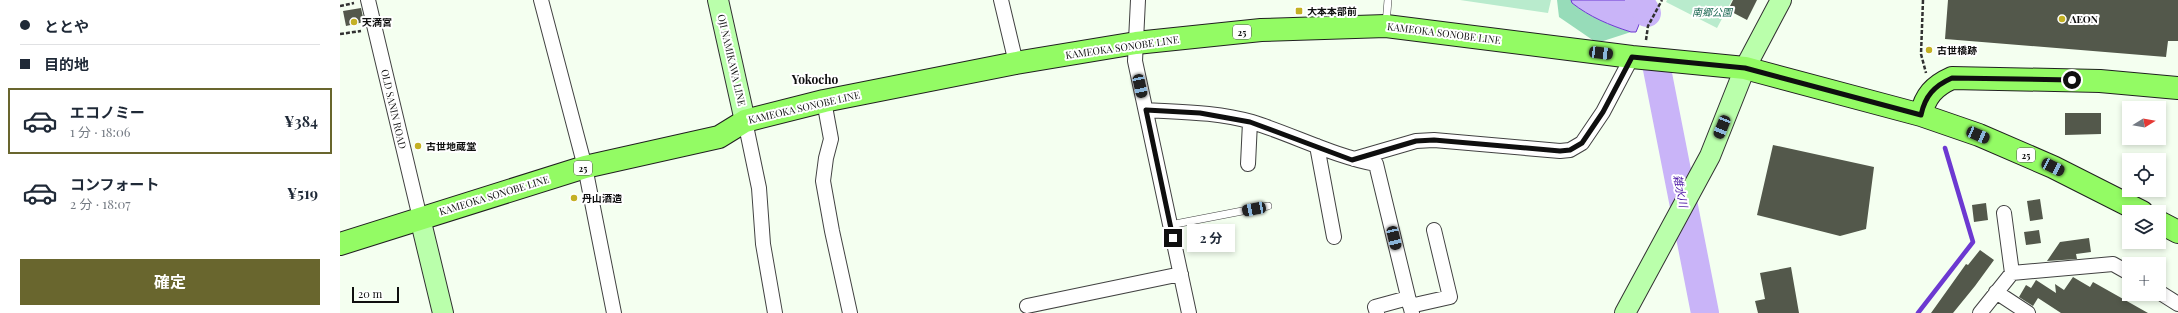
<!DOCTYPE html>
<html lang="ja">
<head>
<meta charset="utf-8">
<style>
  body { margin:0; font-family:"Playfair Display","Noto Sans JP",serif; background:#f6f6f7; color:#1f2937; height:100vh; display:flex; flex-direction:column; font-size:15px; white-space:nowrap }
  * { box-sizing:border-box; margin:0 }
  p { font-size:13px; color:#747a83 }
  .icon { flex:none; width:22px; height:22px; fill:none; stroke:currentColor; stroke-width:2; stroke-linecap:round; stroke-linejoin:round }
  .map { position:relative; flex:1; overflow:hidden }
  .drawer { display:flex; flex-direction:column; background:#fff; width:340px }
  .drawer>* { flex:none }
  .banner { display:grid; align-content:center; height:88px; padding:0 20px; background:#fff }
  .needle { width:26px; rotate:79deg }
  .controls { position:absolute; left:1782px; top:101px; display:grid; gap:8px }
  .controls a { display:grid; place-items:center; width:44px; height:44px; border-radius:0px; background:#fff; box-shadow:0 2px 6px #0003; font-size:20px }
  .scale { position:absolute; left:12px; bottom:10px; width:47px; box-sizing:border-box; padding-left:4px; border:2px solid #0f0f0f; border-top:0; font-size:11px; line-height:14px; white-space:nowrap; color:#0f0f0f; -webkit-text-stroke:3px #fff; paint-order:stroke }
  .end { position:absolute; width:18px; height:18px; margin:-9px; border:5px solid #0f0f0f; background:#fff; box-shadow:0 0 0 2px #fff }
  .from { border-radius:50% }
  .bubble { position:absolute; height:28px; border-radius:0px; background:#fff; box-shadow:0 2px 6px #0003; font-size:13px; font-weight:700; line-height:28px; text-align:center }
  .car { position:absolute; width:12px; height:24px; margin:-12px -6px; border-radius:5px; box-shadow:0 0 3px 1px #0007; background:linear-gradient(#222 24%,#8ab4d8 0 40%,#222 0 76%,#8ab4d8 0 86%,#222 0) }
  .banner b { display:flex; align-items:center; gap:14px; height:38px; font-size:15px }
  .banner b+b { border-top:1px solid #e0e1e3 }
  .banner i { width:10px; height:10px; background:#1f2937 }
  ul { padding:0; list-style:none }
  li { display:flex; align-items:center; gap:12px; height:66px; margin:0 8px 6px; padding:0 12px; border:2px solid transparent; border-radius:0px }
  li div { flex:1 }
  li b { display:block; font-size:15px }
  li em { font-style:normal; font-weight:700 }
  li.on { border-color:#69662e }
  li>.icon { width:36px; height:36px; stroke-width:1.5 }
  .cta { display:flex; gap:8px; margin-top:auto; padding:8px 20px }
  .cta a { flex:1; height:46px; border-radius:0px; background:#69662e; color:#fff; font-size:16px; font-weight:700; line-height:46px; text-align:center }
  main { display:flex; flex:1; min-height:0 }
  .map>svg:first-child { display:block }
  .green { fill:#b9ebcd }
  .forest { fill:#97dcb9 }
  .water { fill:#c9b4f8; stroke:#6c39d1 }
  .lines { fill:none; stroke-linecap:round; stroke-linejoin:round }
  .stream { stroke:#6c39d1; stroke-width:4.5 }
  .river { stroke:#c9b4f8; stroke-width:28 }
  .building { fill:#53584b }
  .lane-casing { stroke:#424242; stroke-width:8 }
  .street-casing { stroke:#424242; stroke-width:16 }
  .secondary-casing { stroke:#313131; stroke-width:22 }
  .primary-casing { stroke:#202020; stroke-width:24 }
  .path { stroke:#313131; stroke-width:2.5; stroke-dasharray:4 2; stroke-linecap:butt }
  .lane { stroke:#fff; stroke-width:7 }
  .street { stroke:#fff; stroke-width:14 }
  .secondary { stroke:#baffab; stroke-width:20 }
  .primary { stroke:#93fb64; stroke-width:22 }
  .route { stroke:#0f0f0f; stroke-width:5 }
  .poi-dot { fill:#c3b123; stroke:#fff; stroke-width:1.5 }
  .labels { text-anchor:middle; dominant-baseline:central; stroke-width:4; stroke-linejoin:round; paint-order:stroke }
  .shield { fill:#fff; stroke:#575757; stroke-width:1 }
  .shield-label { font-size:9px; font-weight:bold; fill:#0f0f0f }
  .poi-label { font-size:10px; font-weight:bold; fill:#0f0f0f; stroke:#fff; text-anchor:start }
  .park-label { font-size:10px; font-style:italic; fill:#1d6954; stroke:#fff }
  .street-label { font-size:10px; fill:#0f0f0f; stroke:#fff }
  .water-label { font-size:11px; font-style:italic; fill:#4a14a4; stroke:#fff }
  .quarter-label { font-size:12px; font-weight:bold; fill:#0f0f0f; stroke:#fff }
</style>
</head>
<body>
<main>
<section class="drawer">
<div class="banner">
<b><i class="from"></i>ととや</b>
<b><i></i>目的地</b>
</div>
<ul>
<li class="on"><svg class="icon" aria-label="car" viewBox="0 0 24 24"><path d="M5 17H2v-5l4-1 3-4h7l3 4 3 1v5h-3M9 17h6M6 11h13"/><circle cx="7" cy="17" r="2"/><circle cx="17" cy="17" r="2"/></svg><div><b>エコノミー</b><p>1 分 · 18:06</p></div><em>¥384</em></li>
<li><svg class="icon" aria-label="car" viewBox="0 0 24 24"><path d="M5 17H2v-5l4-1 3-4h7l3 4 3 1v5h-3M9 17h6M6 11h13"/><circle cx="7" cy="17" r="2"/><circle cx="17" cy="17" r="2"/></svg><div><b>コンフォート</b><p>2 分 · 18:07</p></div><em>¥519</em></li>
</ul>
<div class="cta"><a>確定</a></div>
</section>
<div class="map">
<svg width="1838" height="313" viewBox="0 0 1838 313">
  <rect width="100%" height="100%" fill="#f4fff0"/>
  <path class="green" d="M 1120,0 L 1211,0 L 1208,13 Z
    M 1327,0 L 1392,0 L 1377,28 L 1326,2 Z"/>
  <path class="forest" d="M 1217,0 L 1231,0 L 1232,3 C 1250,17 1269,25 1291,32 L 1257,43 L 1219,17 Z"/>
  <path class="water" d="M 1231,0 L 1309,0 L 1296,32 L 1291,32 C 1269,25 1250,17 1232,3 Z"/>
  <g class="lines">
    <path class="stream" d="M 1578,313 L 1633,242 L 1605,148"/>
    <path class="river" d="M 1299,0 L 1307,13
      M 1317,69 L 1365,313"/>
  </g>
  <path class="building" d="M 1393,0 L 1417,0 L 1407,20 L 1388,10 Z
    M 1608,0 L 1838,0 L 1838,41 L 1828,41 L 1826,57 L 1605,39 Z
    M 21,8 L 24,22 L 6,26 L 3,11 Z
    M 1725,113 L 1761,113 L 1761,134 L 1725,135 Z
    M 1433,145 L 1534,167 L 1526,229 L 1500,236 L 1417,215 Z
    M 1700,199 L 1703,219 L 1690,221 L 1687,201 Z
    M 1646,203 L 1648,220 L 1634,222 L 1632,205 Z
    M 1699,230 L 1701,243 L 1686,245 L 1684,232 Z
    M 1749,238 L 1751,252 L 1736,254 L 1737,259 L 1707,261 L 1720,242 Z
    M 1640,250 L 1654,260 L 1635,286 L 1613,313 L 1591,313 L 1626,264 L 1628,265 Z
    M 1451,267 L 1459,313 L 1418,313 L 1415,301 L 1425,299 L 1420,273 Z
    M 1733,277 L 1750,287 L 1753,282 L 1808,313 L 1721,313 L 1698,298 L 1693,306 L 1679,297 L 1686,285 L 1691,288 L 1696,280 L 1716,293 L 1715,284 L 1724,290 Z"/>
  <g class="lines">
    <g class="lane-casing">
      <path id="lane" d="M 1046,24 L 1048,0
        M 830,225 L 928,206"/>
    </g>
    <g class="street-casing">
      <path id="street" d="M 28,0 L 80,218
        M 201,0 L 245,167 L 274,313
        M 661,0 L 676,63
        M 798,0 L 795,61 L 849,313
        M 484,101 L 491,139 L 486,158 L 483,181 L 492,231 L 510,313
        M 806,110 C 841,112 878,112 912,122 C 954,135 993,156 1036,164 L 1072,313
        M 405,121 L 419,188 L 423,244 L 435,313
        M 977,146 L 994,237
        M 1014,159 L 1076,141 L 1094,140 L 1220,151 L 1230,150 L 1242,143 L 1263,112 L 1292,57
        M 908,164 L 910,122
        M 1672,273 L 1773,264 L 1789,273
        M 1656,292 L 1688,313
        M 1819,292 L 1838,304
        M 687,306 L 841,274
        M 1070,306 L 1110,297 L 1094,230
        M 1037,313 L 1035,307 L 1068,298
        M 1640,313 L 1672,273 L 1664,213"/>
    </g>
    <g class="secondary-casing">
      <path id="secondary" d="M 378,0 L 405,121
        M 80,218 L 103,313
        M 1285,313 L 1370,156 L 1405,68 L 1441,0"/>
    </g>
    <g class="primary-casing">
      <path id="primary" d="M 1581,115 C 1585,96 1594,86 1612,78 L 1760,81 L 1838,88
        M 1819,222 L 1838,232
        M 0,244 L 245,167 L 379,137 L 405,121 L 484,101 L 676,63 L 796,43 L 921,30 L 1046,26 L 1292,57 L 1405,68 L 1581,115 L 1639,135 L 1713,167 L 1802,212"/>
    </g>
    <path class="path" d="M 1583,0 L 1581,54 L 1586,73
      M 0,6 L 14,3
      M 0,34 L 21,31
      M 1306,40 L 1308,26 L 1322,0"/>
    <use href="#lane" class="lane"/>
    <use href="#street" class="street"/>
    <use href="#secondary" class="secondary"/>
    <use href="#primary" class="primary"/>
  </g>
  <g class="lines">
    <path class="route" d="M 833,238 L 806,110 L 860,113 L 910,122 L 1012,160 L 1076,141 L 1094,140 L 1220,151 L 1230,150 L 1242,143 L 1263,112 L 1292,57 L 1405,68 L 1581,115 C 1585,96 1594,86 1612,78 L 1732,80"/>
  </g>
  <g class="poi-dot">
    <rect x="955" y="7" width="8" height="8" rx="2"/>
    <circle cx="1722" cy="19" r="4"/>
    <circle cx="14" cy="22" r="4"/>
    <circle cx="1589" cy="50" r="4"/>
    <circle cx="78" cy="146" r="4"/>
    <circle cx="234" cy="198" r="4"/>
  </g>
  <g class="labels">
    <g class="shield">
      <rect x="893" y="25" width="18" height="14" rx="3"/>
      <rect x="1677" y="148" width="18" height="14" rx="3"/>
      <rect x="234" y="161" width="18" height="14" rx="3"/>
    </g>
    <g class="shield-label">
      <text x="902" y="32">25</text>
      <text x="1686" y="155">25</text>
      <text x="243" y="168">25</text>
    </g>
    <g class="poi-label">
      <text x="967" y="11">大本本部前</text>
      <text x="1730" y="19">AEON</text>
      <text x="22" y="22">天満宮</text>
      <text x="1597" y="50">古世橋跡</text>
      <text x="86" y="146">古世地蔵堂</text>
      <text x="242" y="198">丹山酒造</text>
    </g>
    <g class="park-label">
      <text x="1372" y="12">南郷公園</text>
    </g>
    <g class="street-label">
      <text transform="translate(1104 33) rotate(7)">KAMEOKA SONOBE LINE</text>
      <text transform="translate(782 47) rotate(-8)">KAMEOKA SONOBE LINE</text>
      <text transform="translate(392 60) rotate(77)">OJI NAMIKAWA LINE</text>
      <text transform="translate(464 107) rotate(-13)">KAMEOKA SONOBE LINE</text>
      <text transform="translate(54 109) rotate(77)">OLD SANIN ROAD</text>
      <text transform="translate(154 195) rotate(-17)">KAMEOKA SONOBE LINE</text>
    </g>
    <g class="water-label">
      <text transform="translate(1341 191) rotate(79)">雑水川</text>
    </g>
    <g class="quarter-label">
      <text x="475" y="79">Yokocho</text>
    </g>
  </g>
</svg>
<div class="controls">
<a><svg class="needle" viewBox="-14 -14 28 28"><path d="M0-13l5 13h-10z" fill="#e53935"/><path d="M0 13l5-13h-10z" fill="#747a83"/></svg></a>
<a><svg class="icon" aria-label="locate" viewBox="0 0 24 24"><circle cx="12" cy="12" r="6"/><path d="M12 2v4M12 18v4M2 12h4M18 12h4"/></svg></a>
<a><svg class="icon" aria-label="layers" viewBox="0 0 24 24"><path d="M12 4l9 5-9 5-9-5zM3 14l9 5 9-5"/></svg></a>
<a>+</a>
</div>
<div class="scale">20 m</div>
<i class="end from" style="left:1732px;top:80px"></i>
<i class="end" style="left:833px;top:238px"></i>
<div class="bubble" style="left:847px;top:224px;width:48px">2 分</div>
<i class="car" style="left:1261px;top:53px;rotate:97deg"></i>
<i class="car" style="left:800px;top:86px;rotate:168deg"></i>
<i class="car" style="left:1382px;top:127px;rotate:202deg"></i>
<i class="car" style="left:1638px;top:135px;rotate:113deg"></i>
<i class="car" style="left:1713px;top:167px;rotate:116deg"></i>
<i class="car" style="left:914px;top:209px;rotate:259deg"></i>
<i class="car" style="left:1054px;top:238px;rotate:167deg"></i>
</div>
</main>
</body>
</html>
